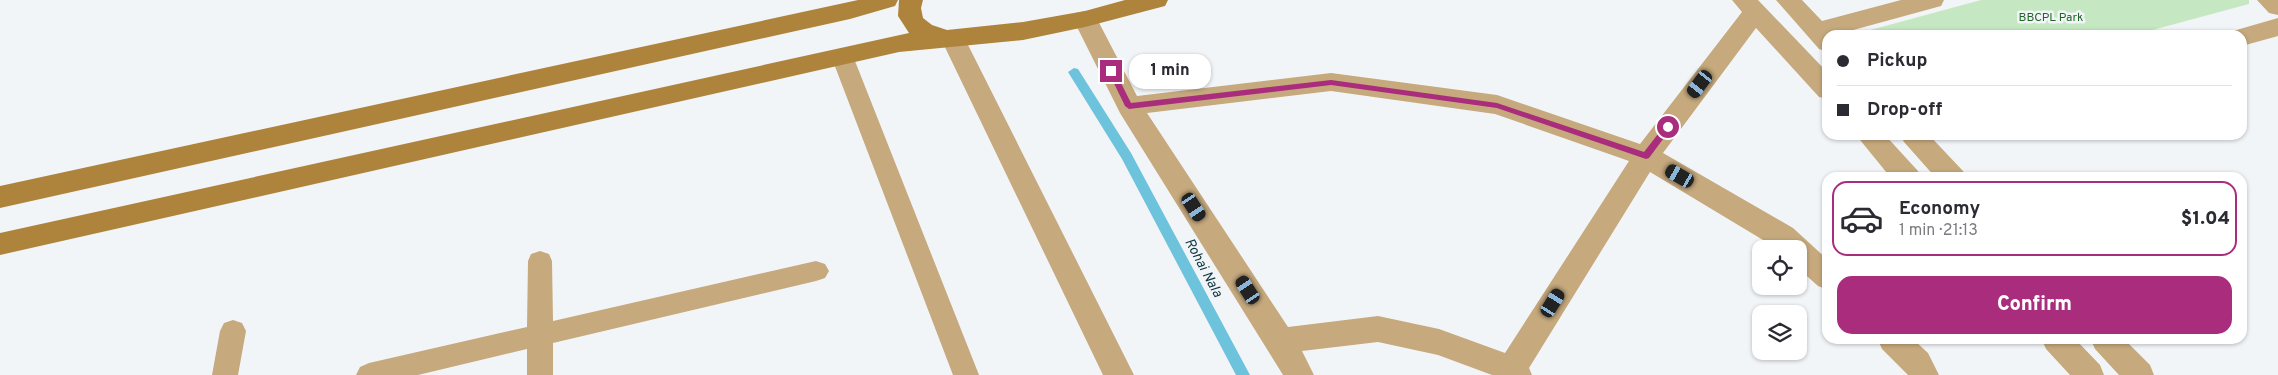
<!DOCTYPE html>
<html lang="en">
<head>
<meta charset="utf-8">
<style>
  body { margin:0; font-family:Overpass,sans-serif; background:#f7f7f7; color:#2b2b33; height:100vh; display:flex; flex-direction:column; font-size:19px; white-space:nowrap }
  * { box-sizing:border-box; margin:0 }
  p { font-size:16px; color:#7c7c81 }
  .icon { flex:none; width:28px; height:28px; fill:none; stroke:currentColor; stroke-width:2; stroke-linecap:round; stroke-linejoin:round }
  .map { position:relative; flex:1; overflow:hidden }
  .side { position:absolute; left:1822px; top:172px; width:425px; height:172px; display:flex; flex-direction:column; background:#fff; border-radius:15px; box-shadow:0 1px 4px #0004 }
  .side>* { flex:none }
  .top-card { position:absolute; left:1822px; top:30px; width:425px; height:110px; border-radius:15px; box-shadow:0 1px 4px #0004; display:grid; align-content:center; height:110px; padding:0 15px; background:#fff }
  .buttons { position:absolute; left:1752px; top:240px; display:grid; gap:10px }
  .buttons a { display:grid; place-items:center; width:55px; height:55px; border-radius:10px; background:#fff; box-shadow:0 1px 4px #0004; font-size:25px }
  .end { position:absolute; width:22px; height:22px; margin:-11px; border:6px solid #aa2c7d; background:#fff; box-shadow:0 0 0 2px #fff }
  .from { border-radius:50% }
  .bubble { position:absolute; height:35px; border-radius:15px; background:#fff; box-shadow:0 1px 4px #0004; font-size:16px; font-weight:800; line-height:35px; text-align:center }
  .car { position:absolute; width:15px; height:30px; margin:-15px -8px; border-radius:6px; box-shadow:0 0 4px 1px #0007; background:linear-gradient(#222 24%,#8ab4d8 0 40%,#222 0 76%,#8ab4d8 0 86%,#222 0) }
  .top-card b { display:flex; align-items:center; gap:18px; height:48px; font-size:19px }
  .top-card b+b { border-top:1px solid #e1e1e2 }
  .top-card i { width:12px; height:12px; background:#2b2b33 }
  ul { padding:9px 0 0; list-style:none }
  li { display:flex; align-items:center; gap:15px; height:75px; margin:0 10px 8px; padding:0 5px; border:2px solid transparent; border-radius:15px }
  li div { flex:1 }
  li b { display:block; font-size:19px }
  li em { font-style:normal; font-weight:800 }
  li.active { border-color:#aa2c7d }
  li>.icon { width:45px; height:45px; stroke-width:1.5 }
  .cta { display:flex; gap:10px; margin-top:auto; padding:10px 15px }
  .cta a { flex:1; height:58px; border-radius:15px; background:#aa2c7d; color:#fff; font-size:20px; font-weight:800; line-height:58px; text-align:center }
  .map>svg:first-child { display:block }
  .green { fill:#c5e8c3 }
  .lines { fill:none; stroke-linecap:round; stroke-linejoin:round }
  .stream { fill:#6dc3dc; fill-rule:evenodd }
  .lane { fill:#c6a97d; fill-rule:evenodd }
  .street { fill:#c6a97d; fill-rule:evenodd }
  .secondary { fill:#ae843d; fill-rule:evenodd }
  .route { fill:#aa2c7d }
  .labels { text-anchor:middle; dominant-baseline:central; stroke-width:5; stroke-linejoin:round; paint-order:stroke }
  .park-label { font-size:12px; fill:#1f6523; stroke:#f2f5f8 }
  .water-label { font-size:14px; font-style:italic; fill:#0b3540; stroke:#f2f5f8 }
</style>
</head>
<body>
<div class="map">
<svg width="2278" height="375" viewBox="0 0 2278 375">
  <rect width="100%" height="100%" fill="#f2f5f8"/>
  <path class="green" d="M 1981,0 L 2249,0 L 2249,4 L 2134,35 L 1852,35 Z"/>
  <g class="lines">
    <path class="stream" d="M 1074,68 L 1078,69 L 1131,153 L 1250,375 L 1236,375 L 1122,159 L 1068,72 Z"/>
    <path class="lane" d="M 842,48 L 850,51 L 853,56 L 979,375 L 953,375 L 831,56 L 834,51 Z
      M 540,251 L 549,254 L 552,261 L 553,321 L 816,261 L 825,264 L 829,271 L 825,278 L 816,281 L 553,343 L 553,375 L 527,375 L 527,349 L 418,375 L 356,375 L 360,367 L 369,363 L 527,327 L 528,261 L 531,254 Z
      M 233,320 L 242,323 L 246,331 L 238,375 L 212,375 L 220,331 L 224,323 Z"/>
    <path class="street" d="M 1732,0 L 1758,0 L 1828,73 L 1828,99 L 1819,97 L 1756,28 L 1663,153 L 1793,228 L 1828,260 L 1828,290 L 1818,286 L 1799,269 L 1799,249 L 1778,249 L 1650,172 L 1529,368 L 1532,375 L 1492,375 L 1438,355 L 1378,342 L 1302,351 L 1314,375 L 1283,375 L 1120,113 L 1073,19 L 1076,13 L 1085,11 L 1094,13 L 1137,96 L 1331,73 L 1497,95 L 1640,144 L 1742,12 ZM 1331,91 L 1495,114 L 1629,161 L 1505,353 L 1439,329 L 1378,316 L 1288,327 L 1147,113 Z
      M 1776,0 L 1802,0 L 1822,21 L 1901,0 L 1944,0 L 1941,6 L 1835,35 L 1828,35 L 1828,52 L 1819,49 Z
      M 2257,0 L 2278,0 L 2278,15 L 2269,13 Z
      M 2278,18 L 2278,36 L 2242,46 L 2242,35 L 2231,35 L 2233,31 Z
      M 953,30 L 962,33 L 965,39 L 1134,375 L 1103,375 L 941,39 L 944,33 Z
      M 1856,135 L 1885,135 L 1918,171 L 1921,178 L 1891,178 Z
      M 1900,135 L 1929,135 L 1963,171 L 1966,178 L 1936,178 L 1904,142 Z
      M 1878,340 L 1914,340 L 1928,353 L 1939,375 L 1908,375 L 1882,349 Z
      M 2042,340 L 2076,340 L 2100,365 L 2104,375 L 2070,375 L 2046,349 Z
      M 2091,340 L 2125,340 L 2150,365 L 2154,375 L 2119,375 L 2095,349 Z"/>
    <path class="secondary" d="M 858,0 L 898,0 L 895,6 L 850,19 L 0,208 L 0,186 Z
      M 899,0 L 923,0 L 921,8 L 923,18 L 932,25 L 947,30 L 1023,22 L 1085,11 L 1125,0 L 1168,0 L 1165,6 L 1085,27 L 1023,40 L 899,52 L 0,255 L 0,233 L 909,33 L 898,16 Z"/>
  </g>
  <path class="route" d="M 1109,69 L 1114,69 L 1131,103 L 1331,80 L 1497,103 L 1644,152 L 1665,125 L 1670,125 L 1672,127 L 1649,158 L 1646,159 L 1497,108 L 1331,85 L 1129,109 L 1125,106 L 1108,71 Z"/>
  <g class="labels">
    <g class="park-label">
      <text x="2051" y="18">BBCPL Park</text>
    </g>
    <g class="water-label">
      <text transform="translate(1203 268) rotate(62)">Rohai Nala</text>
    </g>
  </g>
</svg>
<div class="buttons">
<a><svg class="icon" aria-label="locate" viewBox="0 0 24 24"><circle cx="12" cy="12" r="6"/><path d="M12 2v4M12 18v4M2 12h4M18 12h4"/></svg></a>
<a><svg class="icon" aria-label="layers" viewBox="0 0 24 24"><path d="M12 4l9 5-9 5-9-5zM3 14l9 5 9-5"/></svg></a>
</div>
<i class="end from" style="left:1668px;top:127px"></i>
<i class="end" style="left:1111px;top:71px"></i>
<div class="bubble" style="left:1129px;top:54px;width:82px">1 min</div>
<i class="car" style="left:1700px;top:84px;rotate:217deg"></i>
<i class="car" style="left:1680px;top:176px;rotate:300deg"></i>
<i class="car" style="left:1194px;top:207px;rotate:147deg"></i>
<i class="car" style="left:1248px;top:290px;rotate:327deg"></i>
<i class="car" style="left:1553px;top:303px;rotate:32deg"></i>
<div class="top-card">
<b><i class="from"></i>Pickup</b>
<b><i></i>Drop-off</b>
</div>
<section class="side">
<ul>
<li class="active"><svg class="icon" aria-label="car" viewBox="0 0 24 24"><path d="M5 17H2v-5l4-1 3-4h7l3 4 3 1v5h-3M9 17h6M6 11h13"/><circle cx="7" cy="17" r="2"/><circle cx="17" cy="17" r="2"/></svg><div><b>Economy</b><p>1 min · 21:13</p></div><em>$1.04</em></li>
</ul>
<div class="cta"><a>Confirm</a></div>
</section>
</div>
</body>
</html>
